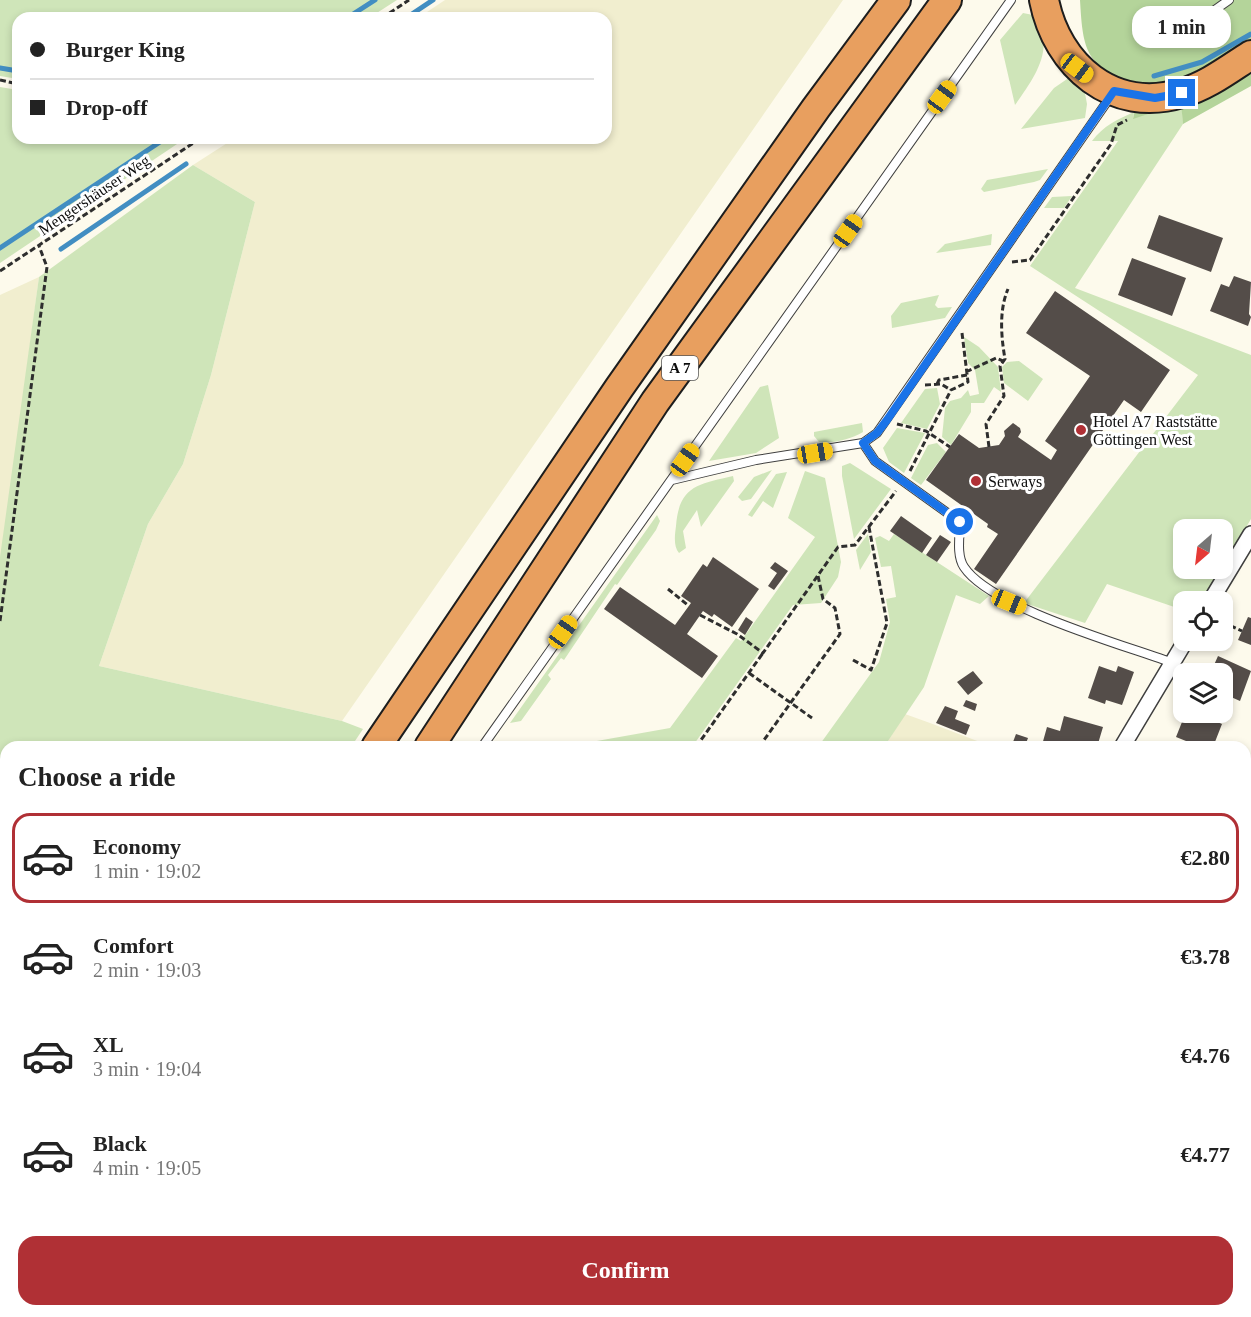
<!DOCTYPE html>
<html lang="en">
<head>
<meta charset="utf-8">
<style>
  body { margin:0; font-family:"Times New Roman",serif; background:#f6f6f6; color:#222; height:100vh; display:flex; flex-direction:column; font-size:22px; white-space:nowrap }
  * { box-sizing:border-box; margin:0 }
  p { font-size:20px; color:#767676 }
  .icon { flex:none; width:33px; height:33px; fill:none; stroke:currentColor; stroke-width:2; stroke-linecap:round; stroke-linejoin:round }
  .map { position:relative; flex:1; overflow:hidden }
  .side { position:absolute; left:0px; top:741px; width:1251px; height:576px; display:flex; flex-direction:column; background:#fff; border-radius:18px 18px 0 0; box-shadow:0 3px 9px #0003 }
  .side>* { flex:none }
  .banner { position:absolute; left:12px; top:12px; width:600px; height:132px; border-radius:18px; box-shadow:0 3px 9px #0003; display:grid; align-content:center; height:132px; padding:0 18px; background:#fff }
  .needle { width:39px; rotate:208deg }
  .controls { position:absolute; left:1173px; top:519px; display:grid; gap:12px }
  .controls a { display:grid; place-items:center; width:60px; height:60px; border-radius:12px; background:#fff; box-shadow:0 3px 9px #0003; font-size:30px }
  .end { position:absolute; width:27px; height:27px; margin:-14px; border:8px solid #1a73e8; background:#fff; box-shadow:0 0 0 3px #fff }
  .from { border-radius:50% }
  .bubble { position:absolute; height:42px; border-radius:18px; background:#fff; box-shadow:0 3px 9px #0003; font-size:20px; font-weight:600; line-height:42px; text-align:center }
  .car { position:absolute; width:18px; height:36px; margin:-18px -9px; border-radius:8px; box-shadow:0 0 4px 2px #0007; background:linear-gradient(#f5c518 24%,#345 0 40%,#f5c518 0 76%,#345 0 86%,#f5c518 0) }
  .banner b { display:flex; align-items:center; gap:21px; height:57px; font-size:22px }
  .banner b+b { border-top:2px solid #e0e0e0 }
  .banner i { width:15px; height:15px; background:#222 }
  ul { padding:0; list-style:none }
  li { display:flex; align-items:center; gap:18px; height:90px; margin:0 12px 9px; padding:0 6px; border:3px solid transparent; border-radius:18px }
  li div { flex:1 }
  li b { display:block; font-size:22px }
  li em { font-style:normal; font-weight:600 }
  li.on { border-color:#b03035 }
  li>.icon { width:54px; height:54px; stroke-width:1.5 }
  h2 { padding:0 18px; font-size:27px; line-height:72px }
  .button { display:flex; gap:12px; margin-top:auto; padding:12px 18px }
  .button a { flex:1; height:69px; border-radius:18px; background:#b03035; color:#fff; font-size:24px; font-weight:600; line-height:69px; text-align:center }
  .map>svg:first-child { display:block }
  .farmland { fill:#f1eecf }
  .green { fill:#cfe5b9 }
  .forest { fill:#b4d49a }
  .lines { fill:none; stroke-linecap:round; stroke-linejoin:round }
  .stream { stroke:#428ec2; stroke-width:5 }
  .building { fill:#544d49 }
  .service-casing { stroke:#3f3f3f; stroke-width:10 }
  .minor-casing { stroke:#3f3f3f; stroke-width:18 }
  .motorway-casing { stroke:#1d1d1d; stroke-width:32 }
  .path { stroke:#2e2e2e; stroke-width:3; stroke-dasharray:6 3; stroke-linecap:butt }
  .service { stroke:#fff; stroke-width:8 }
  .minor { stroke:#fff; stroke-width:15 }
  .motorway { stroke:#e89f5f; stroke-width:28 }
  .route { stroke:#1a73e8; stroke-width:8 }
  .poi-dot { fill:#b03035; stroke:#fff; stroke-width:2 }
  .labels { text-anchor:middle; dominant-baseline:central; stroke-width:6; stroke-linejoin:round; paint-order:stroke }
  .shield { fill:#fff; stroke:#555; stroke-width:1.5 }
  .shield-label { font-size:15px; font-weight:bold; fill:#0c0c0c }
  .street-label { font-size:16px; fill:#0c0c0c; stroke:#fff }
  .poi-label { font-size:16px; fill:#0c0c0c; stroke:#fff; text-anchor:start }
</style>
</head>
<body>
<div class="map">
<svg width="1251" height="1317" viewBox="0 0 1251 1317">
  <rect width="100%" height="100%" fill="#fdfaec"/>
  <path class="farmland" d="M 445,0 L 843,0 L 342,721 L 99,666 L 148,524 L 183,464 L 211,375 L 255,202 L 193,165 L 235,138 L 606,138 L 606,18 L 418,18 Z
    M 39,277 L 2,555 L 0,557 L 0,295 Z
    M 905,714 L 930,723 L 993,747 L 884,747 Z
    M 1251,870 L 1251,1317 L 800,1317 L 803,1311 L 1245,1311 L 1245,880 Z
    M 0,1195 L 6,1199 L 6,1271 L 0,1282 Z
    M 646,1311 L 776,1311 L 773,1317 L 663,1317 Z"/>
  <path class="green" d="M 0,0 L 397,0 L 369,18 L 18,18 L 18,79 L 0,76 Z
    M 1023,13 L 1033,15 C 1058,46 1034,78 1015,105 L 1000,40 Z
    M 1070,77 L 1084,88 L 1087,104 L 1085,118 L 1021,129 L 1054,88 Z
    M 0,87 L 18,90 L 18,138 L 186,138 L 0,263 Z
    M 1182,103 L 1183,124 L 1075,288 L 1251,355 L 1251,519 L 1223,566 L 1222,530 L 1184,530 L 1184,568 L 1221,569 L 1201,601 L 1184,602 L 1183,610 L 1107,584 L 1085,623 L 1024,603 L 1198,375 L 1030,266 L 1118,141 L 1092,141 C 1103,126 1118,119 1134,112 L 1133,118 Z
    M 193,165 L 255,202 L 211,375 L 183,464 L 148,524 L 99,666 L 342,721 L 363,729 L 351,747 L 6,747 L 6,1177 L 0,1172 L 0,557 L 39,277 Z
    M 1048,169 L 1040,180 L 1034,182 L 984,192 L 981,189 L 987,180 Z
    M 1072,196 L 1064,208 L 1044,208 L 1052,197 Z
    M 992,234 L 991,245 L 936,253 L 945,244 Z
    M 939,295 L 935,305 L 938,308 L 952,307 L 945,318 L 892,328 L 891,316 L 901,303 Z
    M 964,337 L 979,347 L 998,367 L 1001,392 L 994,387 L 984,403 L 971,403 L 971,412 L 951,445 L 942,437 L 945,408 L 950,401 L 961,398 L 968,390 L 970,396 L 979,394 L 975,370 L 968,363 Z
    M 1019,361 L 1043,379 L 1028,401 L 1004,383 L 1002,367 L 1007,362 Z
    M 768,385 L 779,438 L 756,453 L 709,461 L 760,387 Z
    M 937,388 L 940,404 L 927,429 L 901,423 L 925,389 Z
    M 862,423 L 863,432 C 851,439 832,444 819,442 L 814,436 L 814,432 Z
    M 897,428 L 925,433 L 904,473 L 889,462 L 883,448 Z
    M 937,443 L 946,452 L 921,485 L 911,478 L 928,445 Z
    M 850,463 L 891,489 L 854,539 L 842,476 L 842,466 Z
    M 772,470 L 751,499 L 742,501 L 738,497 L 754,477 Z
    M 805,471 L 825,478 L 841,562 L 838,577 L 821,603 L 793,605 L 692,747 L 563,747 L 670,728 L 736,638 L 741,641 L 815,537 L 788,518 Z
    M 787,472 L 773,508 L 763,501 L 752,517 L 748,515 L 776,474 Z
    M 733,476 L 734,481 L 701,527 L 697,510 L 683,531 L 686,548 L 679,553 C 673,546 675,534 676,526 C 679,486 698,484 733,476 Z
    M 657,515 L 660,521 L 656,530 L 617,585 L 615,584 L 564,660 L 561,658 L 548,675 L 551,679 L 521,721 L 510,723 Z
    M 868,534 L 871,552 L 860,570 L 856,550 Z
    M 894,534 L 989,596 L 980,604 L 956,595 L 924,687 L 884,747 L 818,747 L 879,662 L 890,622 L 886,599 L 896,597 L 891,566 L 881,567 L 875,538 L 880,536 L 889,541 Z
    M 131,1311 L 646,1311 L 663,1317 L 128,1317 Z"/>
  <path class="forest" d="M 1080,0 L 1251,0 L 1251,86 L 1183,124 L 1181,103 L 1133,119 L 1139,84 C 1086,68 1083,52 1080,0 Z
    M 217,1311 L 646,1311 L 663,1317 L 496,1317 C 480,1313 450,1308 435,1317 L 213,1317 Z"/>
  <g class="lines">
    <path class="stream" d="M 347,18 L 375,0
      M 406,18 L 433,0
      M 0,68 L 18,71
      M 1154,76 L 1202,62 L 1251,34
      M 0,248 L 166,138
      M 61,249 L 186,164
      M 1245,868 L 1251,858
      M 791,1317 L 794,1311"/>
  </g>
  <path class="building" d="M 1159,215 L 1223,238 L 1211,272 L 1147,248 Z
    M 1132,258 L 1186,278 L 1172,316 L 1118,295 Z
    M 1234,276 L 1251,282 L 1249,314 L 1251,317 L 1248,326 L 1210,311 L 1221,284 L 1229,287 Z
    M 1055,291 L 1170,370 L 1141,412 L 1124,400 L 996,584 L 974,569 L 998,534 L 987,527 L 988,524 L 926,480 L 959,434 L 979,448 L 999,445 L 1005,436 L 1004,431 L 1013,423 L 1020,428 L 1021,432 L 1018,437 L 1051,460 L 1057,450 L 1045,441 L 1090,376 L 1026,333 Z
    M 901,516 L 932,538 L 922,553 L 890,531 Z
    M 940,535 L 951,542 L 937,562 L 926,555 Z
    M 713,557 L 759,589 L 732,627 L 714,614 L 712,617 L 703,611 L 687,634 L 718,656 L 702,678 L 604,609 L 620,587 L 675,625 L 691,603 L 681,596 L 703,564 L 707,567 Z
    M 775,562 L 788,571 L 774,590 L 768,586 L 777,573 L 770,568 Z
    M 746,617 L 753,622 L 745,635 L 738,630 Z
    M 1248,617 L 1251,618 L 1251,645 L 1238,640 Z
    M 1218,656 L 1251,671 L 1240,701 L 1222,693 L 1222,674 L 1210,674 Z
    M 1099,666 L 1116,672 L 1118,666 L 1134,672 L 1122,705 L 1106,700 L 1105,704 L 1088,698 Z
    M 973,671 L 983,683 L 968,695 L 957,682 Z
    M 966,700 L 977,704 L 975,711 L 963,706 Z
    M 945,706 L 958,711 L 955,719 L 970,725 L 966,735 L 936,723 Z
    M 1186,712 L 1194,712 L 1222,724 L 1213,747 L 1201,747 L 1176,737 Z
    M 1064,716 L 1103,727 L 1097,747 L 1042,745 L 1047,727 L 1060,731 Z
    M 1016,734 L 1028,738 L 1025,746 L 1013,742 Z"/>
  <g class="lines">
    <g class="service-casing">
      <path id="service" d="M 1212,12 L 1229,0
        M 863,443 L 875,461 L 960,522 C 960,535 956,555 964,567 C 991,608 1124,645 1173,663
        M 672,480 L 756,460 L 863,443 L 877,433 L 1111,96
        M 482,747 L 1011,0"/>
    </g>
    <g class="minor-casing">
      <path id="minor" d="M 1210,602 L 1251,534
        M 1122,747 L 1186,640"/>
    </g>
    <g class="motorway-casing">
      <path id="motorway" d="M 1044,0 C 1057,66 1113,114 1182,93 C 1207,86 1229,69 1251,55
        M 376,747 L 619,388 L 816,108 L 896,0
        M 429,747 L 655,402 L 947,0
        M 31,1317 L 34,1311
        M 79,1317 L 82,1311"/>
    </g>
    <path class="path" d="M 382,18 L 409,0
      M 0,80 L 18,84
      M 1012,262 L 1030,260 L 1111,144 L 1117,125 L 1127,120
      M 0,271 L 201,138
      M 966,372 L 996,358 L 1003,361
      M 937,384 L 939,380 L 967,375
      M 925,385 L 941,384 L 951,390
      M 897,424 L 926,431 L 950,447
      M 989,447 L 986,424 L 1004,396 L 1000,366 L 1005,359 C 1001,336 999,310 1008,289
      M 910,471 L 951,390 L 968,382 L 962,333
      M 668,589 L 689,606
      M 700,615 L 737,634 L 763,653 L 838,547 L 855,545 L 896,491
      M 0,621 L 47,267 L 39,246
      M 1222,622 L 1242,631
      M 853,660 L 871,670 L 887,623 L 869,527
      M 749,673 L 812,718
      M 696,747 L 763,653
      M 759,747 L 840,634 L 835,608 L 823,599 L 818,576
      M 0,1147 L 6,1153
      M 219,1311 L 225,1317
      M 353,1311 L 358,1317
      M 544,1311 L 563,1317
      M 394,1317 L 400,1311
      M 783,1317 L 787,1311"/>
    <use href="#service" class="service"/>
    <use href="#minor" class="minor"/>
    <use href="#motorway" class="motorway"/>
  </g>
  <g class="lines">
    <path class="route" d="M 960,522 L 875,461 L 863,443 L 877,433 L 887,420 L 1114,91 L 1155,98 L 1182,93"/>
  </g>
  <g class="poi-dot">
    <circle cx="1081" cy="430" r="6"/>
    <circle cx="976" cy="481" r="6"/>
  </g>
  <g class="labels">
    <rect class="shield" x="662" y="356" width="36" height="24" rx="4.5"/>
    <g class="shield-label">
      <text x="680" y="368">A 7</text>
    </g>
    <g class="street-label">
      <text transform="translate(94 195) rotate(-34)">Mengershäuser Weg</text>
    </g>
    <g class="poi-label">
      <text x="1093" y="421">Hotel A7 Raststätte<tspan x="1093" dy="18">Göttingen West</tspan></text>
      <text x="988" y="481">Serways</text>
    </g>
  </g>
</svg>
<div class="controls">
<a><svg class="needle" viewBox="-14 -14 28 28"><path d="M0-13l5 13h-10z" fill="#e53935"/><path d="M0 13l5-13h-10z" fill="#767676"/></svg></a>
<a><svg class="icon" aria-label="locate" viewBox="0 0 24 24"><circle cx="12" cy="12" r="6"/><path d="M12 2v4M12 18v4M2 12h4M18 12h4"/></svg></a>
<a><svg class="icon" aria-label="layers" viewBox="0 0 24 24"><path d="M12 4l9 5-9 5-9-5zM3 14l9 5 9-5"/></svg></a>
</div>
<i class="end from" style="left:960px;top:522px"></i>
<i class="end" style="left:1182px;top:93px"></i>
<div class="bubble" style="left:1132px;top:6px;width:99px">1 min</div>
<i class="car" style="left:1077px;top:68px;rotate:127deg"></i>
<i class="car" style="left:942px;top:97px;rotate:36deg"></i>
<i class="car" style="left:848px;top:231px;rotate:35deg"></i>
<i class="car" style="left:815px;top:453px;rotate:80deg"></i>
<i class="car" style="left:685px;top:460px;rotate:35deg"></i>
<i class="car" style="left:1009px;top:602px;rotate:112deg"></i>
<i class="car" style="left:563px;top:632px;rotate:35deg"></i>
<div class="banner">
<b><i class="from"></i>Burger King</b>
<b><i></i>Drop-off</b>
</div>
<section class="side">
<h2>Choose a ride</h2>
<ul>
<li class="on"><svg class="icon" aria-label="car" viewBox="0 0 24 24"><path d="M5 17H2v-5l4-1 3-4h7l3 4 3 1v5h-3M9 17h6M6 11h13"/><circle cx="7" cy="17" r="2"/><circle cx="17" cy="17" r="2"/></svg><div><b>Economy</b><p>1 min · 19:02</p></div><em>€2.80</em></li>
<li><svg class="icon" aria-label="car" viewBox="0 0 24 24"><path d="M5 17H2v-5l4-1 3-4h7l3 4 3 1v5h-3M9 17h6M6 11h13"/><circle cx="7" cy="17" r="2"/><circle cx="17" cy="17" r="2"/></svg><div><b>Comfort</b><p>2 min · 19:03</p></div><em>€3.78</em></li>
<li><svg class="icon" aria-label="car" viewBox="0 0 24 24"><path d="M5 17H2v-5l4-1 3-4h7l3 4 3 1v5h-3M9 17h6M6 11h13"/><circle cx="7" cy="17" r="2"/><circle cx="17" cy="17" r="2"/></svg><div><b>XL</b><p>3 min · 19:04</p></div><em>€4.76</em></li>
<li><svg class="icon" aria-label="car" viewBox="0 0 24 24"><path d="M5 17H2v-5l4-1 3-4h7l3 4 3 1v5h-3M9 17h6M6 11h13"/><circle cx="7" cy="17" r="2"/><circle cx="17" cy="17" r="2"/></svg><div><b>Black</b><p>4 min · 19:05</p></div><em>€4.77</em></li>
</ul>
<div class="button"><a>Confirm</a></div>
</section>
</div>
</body>
</html>
